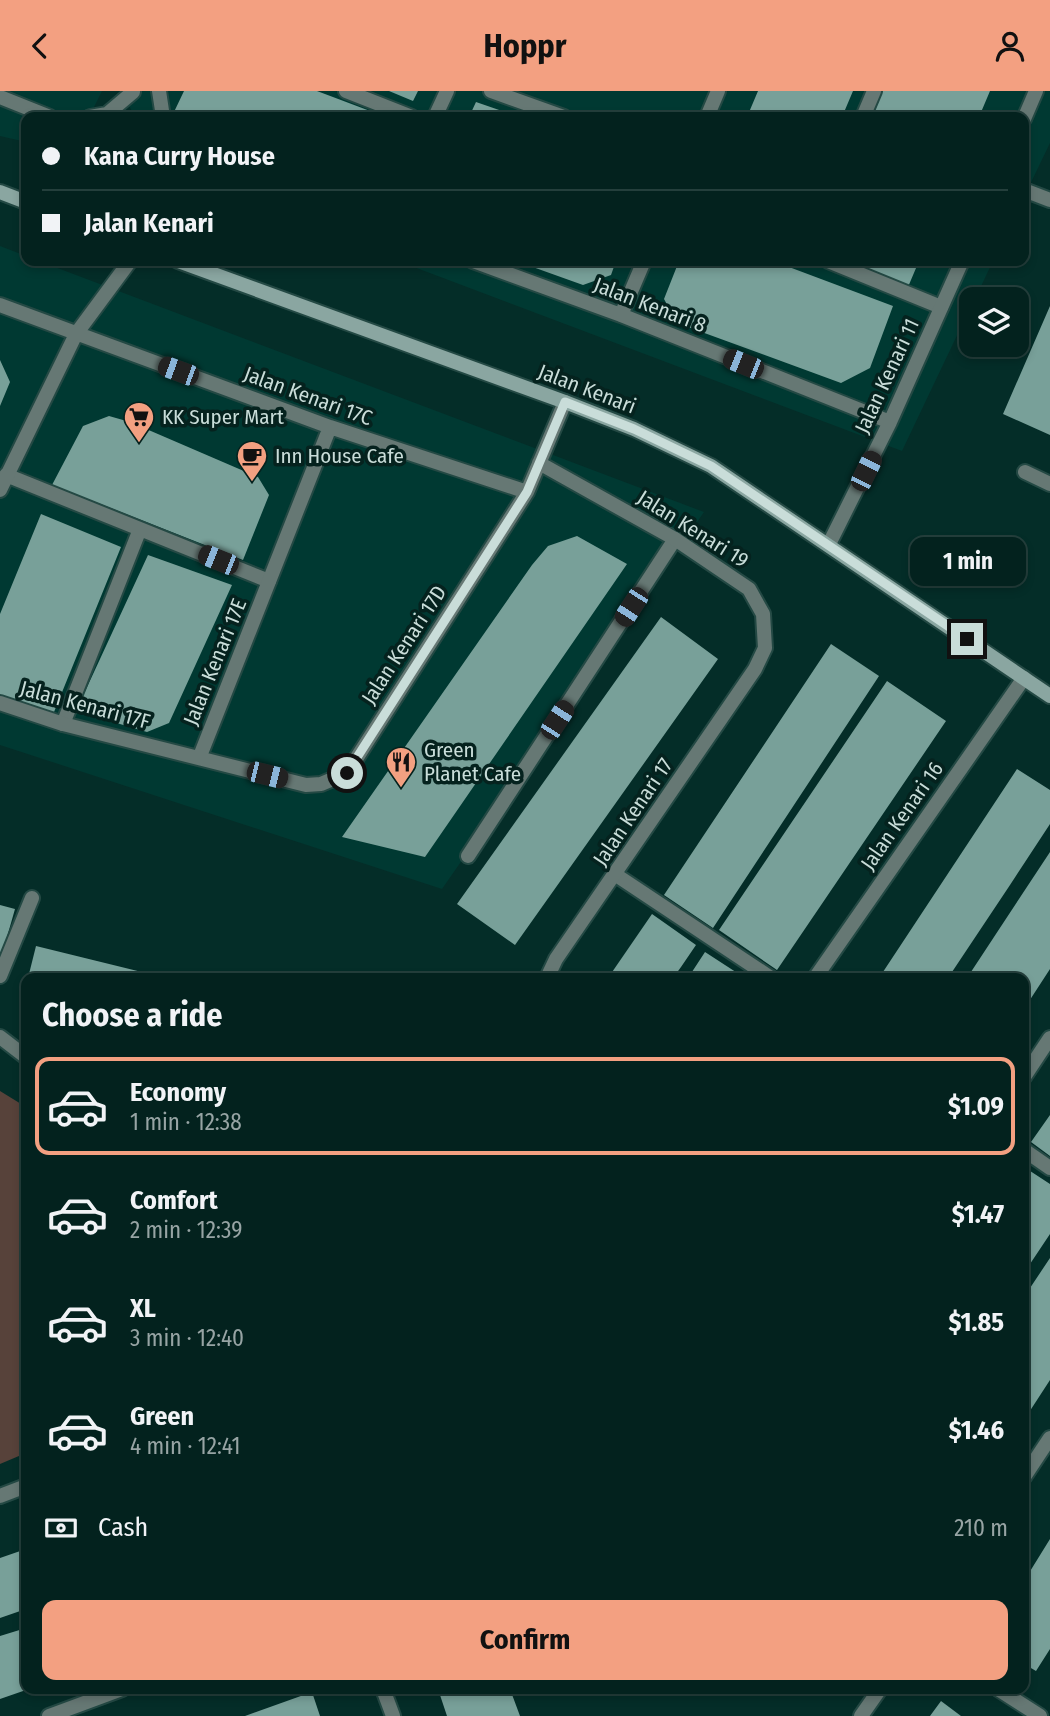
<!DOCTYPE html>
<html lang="en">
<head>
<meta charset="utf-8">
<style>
  body { margin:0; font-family:"Fira Sans Condensed",sans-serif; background:#112f2b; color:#f1f3f6; height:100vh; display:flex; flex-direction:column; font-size:26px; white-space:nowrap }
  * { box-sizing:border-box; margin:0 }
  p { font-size:23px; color:#97a4a4 }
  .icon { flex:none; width:38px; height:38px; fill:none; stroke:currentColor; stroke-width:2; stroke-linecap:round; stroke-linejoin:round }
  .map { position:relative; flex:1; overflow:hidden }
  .sheet { position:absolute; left:21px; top:882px; width:1008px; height:721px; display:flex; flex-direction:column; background:#03221e; border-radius:14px; box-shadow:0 4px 10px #0003,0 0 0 2px #243f3c }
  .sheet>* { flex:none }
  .guide { position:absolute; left:21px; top:21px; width:1008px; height:154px; border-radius:14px; box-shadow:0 4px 10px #0003,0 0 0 2px #243f3c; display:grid; align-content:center; height:154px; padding:0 21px; background:#03221e }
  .buttons { position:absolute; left:959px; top:196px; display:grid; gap:14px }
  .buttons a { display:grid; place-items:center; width:70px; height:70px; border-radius:14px; background:#03221e; box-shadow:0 4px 10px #0003,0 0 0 2px #243f3c; font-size:35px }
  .end { position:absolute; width:32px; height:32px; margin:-16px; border:9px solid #c9ddd9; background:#111; box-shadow:0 0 0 4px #111 }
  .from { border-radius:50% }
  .bubble { position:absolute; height:49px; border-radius:14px; background:#03221e; box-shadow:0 4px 10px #0003,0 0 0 2px #243f3c; font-size:23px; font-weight:700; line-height:49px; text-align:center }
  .car { position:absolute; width:21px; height:42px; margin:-21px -10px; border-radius:9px; box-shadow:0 0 5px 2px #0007; background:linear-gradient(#222 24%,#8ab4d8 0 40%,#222 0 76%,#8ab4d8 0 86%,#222 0) }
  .guide b { display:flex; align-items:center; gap:24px; height:66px; font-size:26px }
  .guide b+b { border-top:2px solid #243f3c }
  .guide i { width:18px; height:18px; background:#f1f3f6 }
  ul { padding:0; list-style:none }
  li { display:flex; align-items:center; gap:21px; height:98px; margin:0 14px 10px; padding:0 7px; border:4px solid transparent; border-radius:14px }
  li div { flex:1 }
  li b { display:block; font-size:26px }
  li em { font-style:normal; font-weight:700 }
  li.selected { border-color:#f3a081 }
  li>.icon { width:63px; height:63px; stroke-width:1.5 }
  h2 { padding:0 21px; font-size:32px; line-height:84px }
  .pay { display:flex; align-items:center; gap:18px; height:77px; padding:0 21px; font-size:26px }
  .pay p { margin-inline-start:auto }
  .button { display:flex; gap:14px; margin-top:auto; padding:14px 21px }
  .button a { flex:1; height:80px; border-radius:14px; background:#f3a081; color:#111; font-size:28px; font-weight:700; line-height:80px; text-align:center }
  header { display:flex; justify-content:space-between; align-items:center; height:91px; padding:0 21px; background:#f3a081; color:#111; font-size:32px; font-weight:700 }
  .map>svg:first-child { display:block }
  .built { fill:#003932 }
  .green { fill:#57423a }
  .building { fill:#78a099 }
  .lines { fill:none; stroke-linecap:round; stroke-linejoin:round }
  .lane-casing { stroke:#244944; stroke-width:18 }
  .street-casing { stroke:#244944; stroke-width:18 }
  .secondary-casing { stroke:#244944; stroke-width:18 }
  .lane { stroke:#667874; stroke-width:14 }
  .street { stroke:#667874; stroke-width:14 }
  .secondary { stroke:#8aa6a1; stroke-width:14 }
  .route { stroke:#c9ddd9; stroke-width:9 }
  .labels { text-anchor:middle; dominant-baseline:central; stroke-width:7; stroke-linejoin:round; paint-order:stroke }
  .street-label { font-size:21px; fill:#c9ddd9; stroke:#05221e }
  .poi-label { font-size:21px; fill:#c9ddd9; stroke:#05221e; text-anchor:start }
</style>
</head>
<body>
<header><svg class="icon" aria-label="back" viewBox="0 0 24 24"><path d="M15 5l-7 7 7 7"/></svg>Hoppr<svg class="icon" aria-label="person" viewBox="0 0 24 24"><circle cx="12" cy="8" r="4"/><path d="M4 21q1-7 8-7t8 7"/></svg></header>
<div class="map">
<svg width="1050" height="1625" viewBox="0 0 1050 1625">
  <rect width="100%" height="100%" fill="#042d28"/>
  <path class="built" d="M 0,0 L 102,0 L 89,26 L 26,26 L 26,51 L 0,45 Z
    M 121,0 L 1050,0 L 1050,52 L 1024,106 L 1024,26 L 135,26 Z
    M 0,155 L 26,165 L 26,170 L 39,170 L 704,421 L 442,798 L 0,654 Z
    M 398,170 L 993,170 L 975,208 L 971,208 L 971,215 L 902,360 Z"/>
  <path class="green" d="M 0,1000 L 26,1016 L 26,1362 L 0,1373 Z"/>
  <path class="building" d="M 184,0 L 317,0 L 386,26 L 177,26 L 174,21 Z
    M 389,0 L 418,0 L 413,10 Z
    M 758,0 L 853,0 L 842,26 L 747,26 Z
    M 881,0 L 990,0 L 979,26 L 870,26 Z
    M 476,11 L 519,26 L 469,26 Z
    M 516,170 L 616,170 L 611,184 L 583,194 Z
    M 679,170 L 773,170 L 893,215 L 870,277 L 841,292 L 677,232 L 664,208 Z
    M 844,170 L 919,170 L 908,196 Z
    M 1050,215 L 1050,344 L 1003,323 Z
    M 0,269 L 10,291 L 0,315 Z
    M 109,325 L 130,331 L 258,386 L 269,404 L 243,469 L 52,394 L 83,335 Z
    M 41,423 L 121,456 L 54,621 L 0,606 L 0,523 Z
    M 577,445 L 627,473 L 425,766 L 342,746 L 532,474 L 548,455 Z
    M 148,464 L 232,494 L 169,632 L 147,641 L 76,620 Z
    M 661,526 L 718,568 L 515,854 L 457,813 Z
    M 831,553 L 879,585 L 713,837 L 664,804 Z
    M 887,590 L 946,630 L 777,879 L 719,839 Z
    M 1017,678 L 1050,699 L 1050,733 L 1010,794 L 948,887 L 879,887 Z
    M 1050,761 L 1050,878 L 1024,918 L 1024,887 L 967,887 Z
    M 0,814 L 15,818 L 1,867 L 0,867 Z
    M 652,823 L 696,854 L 681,876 L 673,887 L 608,887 Z
    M 36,855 L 162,886 L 162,887 L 28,887 Z
    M 705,861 L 745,887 L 688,887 Z
    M 1050,1024 L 1050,1065 L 1031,1051 Z
    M 1024,1076 L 1050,1093 L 1050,1143 L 1024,1182 Z
    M 1050,1167 L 1050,1289 L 1024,1329 L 1024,1206 Z
    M 1050,1448 L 1050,1558 L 1036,1580 L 1024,1573 L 1024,1490 Z
    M 26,1458 L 26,1518 L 0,1527 L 0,1467 Z
    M 26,1537 L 26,1599 L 0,1608 L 0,1545 Z
    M 438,1598 L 510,1598 L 520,1625 L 447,1625 Z
    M 312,1601 L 320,1625 L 245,1625 Z
    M 941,1610 L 961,1625 L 930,1625 Z"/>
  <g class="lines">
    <g class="lane-casing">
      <path id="lane" d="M 346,0 L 412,26
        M 491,0 L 564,26
        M 863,26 L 874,0
        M 828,170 L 941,216
        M 1025,381 L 1050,393
        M 6,384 L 269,490
        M 63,633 L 140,438
        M 468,765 L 675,448
        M 616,784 L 771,887
        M 0,885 L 32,807
        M 1024,1059 L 1050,1077"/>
    </g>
    <g class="street-casing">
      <path id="street" d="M 159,0 L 163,26
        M 0,6 L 50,26
        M 90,26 L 107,23 L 133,1
        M 435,26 L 447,0
        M 707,26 L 718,0
        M 1024,28 L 1036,0
        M 1024,99 L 1050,109
        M 473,170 L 621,224 L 890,331
        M 0,214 L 330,336 L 527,401
        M 621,224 L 644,170
        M 539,372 L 675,448 L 749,498 L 763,523 L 765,557 L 755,578 L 556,868 L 547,887
        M 0,399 L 76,243 L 130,170
        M 829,453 L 890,331 L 962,170
        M 0,612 L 63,633 L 306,694 L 321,693 L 347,682 L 527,401 L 565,311
        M 200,665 L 330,336
        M 815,887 L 1024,587
        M 0,946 L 26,966
        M 1024,986 L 1050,947
        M 1024,1386 L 1050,1347
        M 0,1405 L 26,1395
        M 383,1598 L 393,1625
        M 998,1598 L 1040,1625
        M 49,1625 L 122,1598
        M 861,1625 L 880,1598"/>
    </g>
    <g class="secondary-casing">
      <path id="secondary" d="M 0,101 L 26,111
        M 178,170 L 565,311 L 634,338 L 711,375 L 1050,605"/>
    </g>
    <use href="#lane" class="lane"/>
    <use href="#street" class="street"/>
    <use href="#secondary" class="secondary"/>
  </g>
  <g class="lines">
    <path class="route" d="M 347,682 L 527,401 L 565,311 L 634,338 L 711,375 L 967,548"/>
  </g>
  <defs>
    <g id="supermarket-pin" transform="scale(1.575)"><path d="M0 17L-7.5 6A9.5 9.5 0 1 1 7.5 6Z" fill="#f3a081" stroke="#05221e"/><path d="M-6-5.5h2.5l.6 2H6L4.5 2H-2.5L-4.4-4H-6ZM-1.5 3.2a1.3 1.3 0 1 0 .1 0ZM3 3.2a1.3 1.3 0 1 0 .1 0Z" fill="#111"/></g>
    <g id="cafe-pin" transform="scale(1.575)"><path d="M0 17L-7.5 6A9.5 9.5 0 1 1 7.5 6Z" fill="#f3a081" stroke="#05221e"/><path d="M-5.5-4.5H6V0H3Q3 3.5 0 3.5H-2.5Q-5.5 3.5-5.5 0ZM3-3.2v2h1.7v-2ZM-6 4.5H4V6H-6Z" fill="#111"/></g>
    <g id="restaurant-pin" transform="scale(1.575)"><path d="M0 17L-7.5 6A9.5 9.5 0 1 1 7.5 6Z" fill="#f3a081" stroke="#05221e"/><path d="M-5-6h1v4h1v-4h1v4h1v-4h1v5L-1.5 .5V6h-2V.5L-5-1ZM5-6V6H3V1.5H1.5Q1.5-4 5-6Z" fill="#111"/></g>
  </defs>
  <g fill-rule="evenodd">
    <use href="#supermarket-pin" x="139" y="326"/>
    <use href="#cafe-pin" x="252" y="365"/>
    <use href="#restaurant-pin" x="401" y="671"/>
  </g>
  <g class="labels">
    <g class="street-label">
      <text transform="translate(650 214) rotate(21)">Jalan Kenari 8</text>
      <text transform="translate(887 285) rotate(-65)">Jalan Kenari 11</text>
      <text transform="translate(587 298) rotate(21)">Jalan Kenari</text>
      <text transform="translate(308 305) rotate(20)">Jalan Kenari 17C</text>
      <text transform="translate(693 438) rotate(32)">Jalan Kenari 19</text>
      <text transform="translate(404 554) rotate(-57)">Jalan Kenari 17D</text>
      <text transform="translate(215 571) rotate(-68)">Jalan Kenari 17E</text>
      <text transform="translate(85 614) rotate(15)">Jalan Kenari 17F</text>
      <text transform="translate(633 721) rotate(-56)">Jalan Kenari 17</text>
      <text transform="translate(902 725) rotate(-55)">Jalan Kenari 16</text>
    </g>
    <g class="poi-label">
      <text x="162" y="326">KK Super Mart</text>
      <text x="275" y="365">Inn House Cafe</text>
      <text x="424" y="659">Green<tspan x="424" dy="24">Planet Cafe</tspan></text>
    </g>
  </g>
</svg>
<div class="buttons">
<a><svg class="icon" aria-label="layers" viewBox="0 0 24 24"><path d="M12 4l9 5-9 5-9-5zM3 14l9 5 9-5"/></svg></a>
</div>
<i class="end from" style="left:347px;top:682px"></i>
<i class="end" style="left:967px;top:548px"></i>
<div class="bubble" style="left:910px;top:446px;width:116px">1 min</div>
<i class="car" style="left:743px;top:273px;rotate:292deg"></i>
<i class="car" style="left:178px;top:280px;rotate:290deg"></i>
<i class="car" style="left:866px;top:380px;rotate:26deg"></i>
<i class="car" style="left:218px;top:469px;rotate:292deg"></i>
<i class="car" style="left:631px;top:516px;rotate:213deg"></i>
<i class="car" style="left:557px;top:629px;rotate:33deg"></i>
<i class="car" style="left:267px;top:684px;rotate:104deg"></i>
<div class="guide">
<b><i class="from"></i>Kana Curry House</b>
<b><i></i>Jalan Kenari</b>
</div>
<section class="sheet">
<h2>Choose a ride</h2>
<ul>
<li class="selected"><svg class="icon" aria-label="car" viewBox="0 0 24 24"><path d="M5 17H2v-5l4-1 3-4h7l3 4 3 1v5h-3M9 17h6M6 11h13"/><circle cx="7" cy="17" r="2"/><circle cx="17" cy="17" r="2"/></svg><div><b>Economy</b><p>1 min · 12:38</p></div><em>$1.09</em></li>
<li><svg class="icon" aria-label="car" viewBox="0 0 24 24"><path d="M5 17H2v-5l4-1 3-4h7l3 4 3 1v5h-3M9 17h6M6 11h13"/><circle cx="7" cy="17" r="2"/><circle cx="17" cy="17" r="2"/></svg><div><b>Comfort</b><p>2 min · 12:39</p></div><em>$1.47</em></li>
<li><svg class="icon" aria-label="car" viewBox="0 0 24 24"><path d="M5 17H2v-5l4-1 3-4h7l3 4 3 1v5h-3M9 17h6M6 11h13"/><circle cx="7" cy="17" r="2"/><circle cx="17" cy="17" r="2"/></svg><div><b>XL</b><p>3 min · 12:40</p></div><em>$1.85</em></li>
<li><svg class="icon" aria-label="car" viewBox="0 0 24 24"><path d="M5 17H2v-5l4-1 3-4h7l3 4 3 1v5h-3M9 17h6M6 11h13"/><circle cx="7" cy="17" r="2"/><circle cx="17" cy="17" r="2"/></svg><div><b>Green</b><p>4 min · 12:41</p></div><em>$1.46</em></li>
</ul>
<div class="pay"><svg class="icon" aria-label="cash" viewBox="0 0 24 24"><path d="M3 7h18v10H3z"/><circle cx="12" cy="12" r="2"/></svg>Cash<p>210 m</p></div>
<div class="button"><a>Confirm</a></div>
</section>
</div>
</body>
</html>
